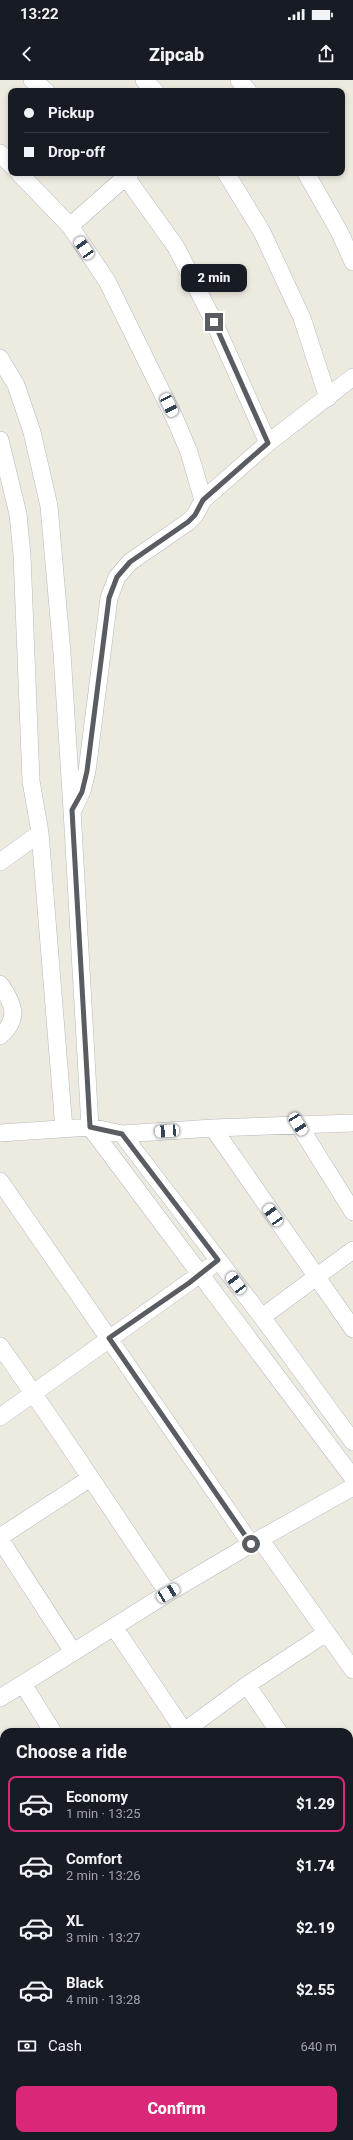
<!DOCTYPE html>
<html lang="en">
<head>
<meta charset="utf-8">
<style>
  body { margin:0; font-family:Roboto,sans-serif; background:#20242c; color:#f1f3f6; height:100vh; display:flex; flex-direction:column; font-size:15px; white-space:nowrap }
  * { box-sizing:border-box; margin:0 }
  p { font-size:13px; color:#9ea1a6 }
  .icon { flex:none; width:22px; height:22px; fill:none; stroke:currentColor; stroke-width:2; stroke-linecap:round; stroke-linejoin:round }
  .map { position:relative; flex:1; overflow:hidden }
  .drawer { position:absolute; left:0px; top:1648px; width:353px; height:412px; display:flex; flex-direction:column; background:#171b24; border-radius:12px 12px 0 0; box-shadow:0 2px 6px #0003 }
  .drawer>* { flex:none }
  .guide { position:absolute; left:8px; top:8px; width:337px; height:88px; border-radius:8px; box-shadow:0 2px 6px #0003; display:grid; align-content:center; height:88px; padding:0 16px; background:#171b24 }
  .end { position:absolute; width:18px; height:18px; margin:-9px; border:5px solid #595d62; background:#fff; box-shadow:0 0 0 2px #fff }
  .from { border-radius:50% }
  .bubble { position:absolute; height:28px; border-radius:8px; background:#171b24; box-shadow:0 2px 6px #0003; font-size:13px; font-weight:800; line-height:28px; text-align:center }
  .car { position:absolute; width:12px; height:24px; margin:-12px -6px; border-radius:5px; box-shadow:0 0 3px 1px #0007; background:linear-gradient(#fff 24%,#345 0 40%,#fff 0 76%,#345 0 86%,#fff 0) }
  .guide b { display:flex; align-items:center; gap:14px; height:38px; font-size:15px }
  .guide b+b { border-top:1px solid #363941 }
  .guide i { width:10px; height:10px; background:#f1f3f6 }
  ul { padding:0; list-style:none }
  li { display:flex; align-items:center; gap:12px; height:56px; margin:0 8px 6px; padding:0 8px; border:2px solid transparent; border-radius:8px }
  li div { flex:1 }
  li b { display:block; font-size:15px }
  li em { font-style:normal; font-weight:800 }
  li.current { border-color:#db2777 }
  li>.icon { width:36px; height:36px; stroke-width:1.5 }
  h2 { padding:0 16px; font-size:18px; line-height:48px }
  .pay { display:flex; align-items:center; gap:10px; height:44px; padding:0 16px; font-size:15px }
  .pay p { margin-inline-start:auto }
  .primary-button { display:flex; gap:8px; margin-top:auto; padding:8px 16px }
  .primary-button a { flex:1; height:46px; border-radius:8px; background:#db2777; color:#fff; font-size:16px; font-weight:800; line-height:46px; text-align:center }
  .status { display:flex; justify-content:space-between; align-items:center; height:28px; padding:0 20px; background:#171b24; direction:ltr }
  .status svg { height:11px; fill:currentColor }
  header { display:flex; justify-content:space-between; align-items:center; height:52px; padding:0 16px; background:#171b24; font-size:18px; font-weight:800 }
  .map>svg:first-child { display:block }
  .commercial { fill:#fff3d3 }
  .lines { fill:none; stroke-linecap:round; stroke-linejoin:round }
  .lane-casing { stroke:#b6b9be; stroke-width:10 }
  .street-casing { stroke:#b6b9be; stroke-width:18 }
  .primary-casing { stroke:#f8c34e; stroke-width:24 }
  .lane { stroke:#fff; stroke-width:9 }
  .street { stroke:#fff; stroke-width:17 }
  .primary { stroke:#ffeda3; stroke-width:22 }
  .route { stroke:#595d62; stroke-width:5 }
</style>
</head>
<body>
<div class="status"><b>13:22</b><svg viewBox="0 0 49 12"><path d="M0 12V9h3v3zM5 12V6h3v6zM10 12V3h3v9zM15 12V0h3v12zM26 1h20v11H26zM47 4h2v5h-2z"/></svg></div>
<header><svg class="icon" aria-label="back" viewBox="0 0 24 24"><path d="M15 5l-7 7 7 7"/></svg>Zipcab<svg class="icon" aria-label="share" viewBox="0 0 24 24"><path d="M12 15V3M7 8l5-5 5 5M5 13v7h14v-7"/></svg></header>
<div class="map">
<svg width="353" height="2060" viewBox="0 0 353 2060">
  <rect width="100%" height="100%" fill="#edeae0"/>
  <path class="commercial" d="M 218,2056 L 308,2056 L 311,2060 L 211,2060 Z"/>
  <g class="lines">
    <g class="lane-casing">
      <path id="lane" d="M 234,2060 L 240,2056"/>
    </g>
    <g class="street-casing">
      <path id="street" d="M 32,0 L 46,11
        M 144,0 L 155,11
        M 239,0 L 248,11
        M 0,73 L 11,85
        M 19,93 L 70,146 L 107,201 L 175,339 L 189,372 L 203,420
        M 123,93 L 176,167 L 214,242 L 268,363
        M 226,93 L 262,152 L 302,238 L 328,318
        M 306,93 L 339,151 L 353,182
        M 70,146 L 130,93
        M 0,278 L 16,305 L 32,352 L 49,426 L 62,573 L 72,730 L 90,1047 L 353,1398
        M 0,360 L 18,434 L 22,475 L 31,701 L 40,753 L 64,1049
        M 73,730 L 82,711 L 87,691 L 109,518 L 117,497 L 130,482 L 188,442 L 195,435 L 203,420 L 268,363 L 353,297
        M 0,782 L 40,753
        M 0,904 C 14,924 20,939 0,956
        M 298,1044 L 353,1132
        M 213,1048 L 353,1249
        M 0,1053 L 90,1047 L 122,1054 L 213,1048 L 353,1043
        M 122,1054 L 262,1237 L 353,1362
        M 0,1101 L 251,1464
        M 262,1237 L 353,1170
        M 0,1266 C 58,1347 112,1431 168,1513
        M 0,1337 L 210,1187
        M 0,1457 L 89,1399
        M 0,1459 L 73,1572
        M 260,1459 L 353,1590
        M 114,1547 L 184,1651
        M 23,1604 L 53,1652
        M 247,1605 L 279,1652
        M 0,1618 L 168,1513 L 251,1464 L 353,1407
        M 183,1652 L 247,1605 L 326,1553
        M 0,1930 L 4,1927
        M 0,2019 L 4,2016
        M 321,2056 L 324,2060
        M 72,2060 L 78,2056"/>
    </g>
    <g class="primary-casing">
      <path id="primary" d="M 349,1944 L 353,1941
        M 161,2060 L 168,2056"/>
    </g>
    <use href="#lane" class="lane"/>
    <use href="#street" class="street"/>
    <use href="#primary" class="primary"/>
  </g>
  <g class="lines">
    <path class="route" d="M 214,242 L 268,363 L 203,420 L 195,435 L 188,442 L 130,482 L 117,497 L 109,518 L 87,691 L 82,712 L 72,730 L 90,1047 L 122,1054 L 218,1180 L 189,1203 L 109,1258 L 251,1464"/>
  </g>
</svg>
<i class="end from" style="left:251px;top:1464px"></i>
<i class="end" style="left:214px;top:242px"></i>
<div class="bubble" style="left:181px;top:184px;width:66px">2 min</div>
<i class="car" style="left:84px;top:168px;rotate:326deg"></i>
<i class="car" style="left:169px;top:325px;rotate:154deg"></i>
<i class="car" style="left:298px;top:1044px;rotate:148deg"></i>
<i class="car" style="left:167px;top:1051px;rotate:266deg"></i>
<i class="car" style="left:273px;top:1135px;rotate:325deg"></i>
<i class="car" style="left:236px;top:1203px;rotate:323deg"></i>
<i class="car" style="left:168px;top:1513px;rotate:59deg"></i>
<div class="guide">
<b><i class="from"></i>Pickup</b>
<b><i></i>Drop-off</b>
</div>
<section class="drawer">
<h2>Choose a ride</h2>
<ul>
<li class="current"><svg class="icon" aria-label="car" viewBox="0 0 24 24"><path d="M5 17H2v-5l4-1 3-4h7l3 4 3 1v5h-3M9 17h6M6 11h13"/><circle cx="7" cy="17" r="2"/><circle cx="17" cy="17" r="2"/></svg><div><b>Economy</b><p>1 min · 13:25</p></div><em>$1.29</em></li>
<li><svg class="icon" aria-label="car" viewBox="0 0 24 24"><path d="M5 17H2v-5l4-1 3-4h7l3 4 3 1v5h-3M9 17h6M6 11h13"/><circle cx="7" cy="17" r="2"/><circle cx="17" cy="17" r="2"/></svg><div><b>Comfort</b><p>2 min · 13:26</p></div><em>$1.74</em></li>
<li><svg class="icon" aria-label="car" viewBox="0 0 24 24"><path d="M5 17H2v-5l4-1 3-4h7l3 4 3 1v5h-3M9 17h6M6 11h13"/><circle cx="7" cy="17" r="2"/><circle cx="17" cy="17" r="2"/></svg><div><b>XL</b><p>3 min · 13:27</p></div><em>$2.19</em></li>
<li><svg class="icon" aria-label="car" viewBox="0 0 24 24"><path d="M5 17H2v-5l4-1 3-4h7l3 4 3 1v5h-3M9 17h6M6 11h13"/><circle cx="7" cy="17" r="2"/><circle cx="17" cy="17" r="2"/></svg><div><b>Black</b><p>4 min · 13:28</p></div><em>$2.55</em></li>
</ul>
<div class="pay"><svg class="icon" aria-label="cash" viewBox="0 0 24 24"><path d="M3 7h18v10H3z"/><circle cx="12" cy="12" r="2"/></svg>Cash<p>640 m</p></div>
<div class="primary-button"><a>Confirm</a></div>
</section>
</div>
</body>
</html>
